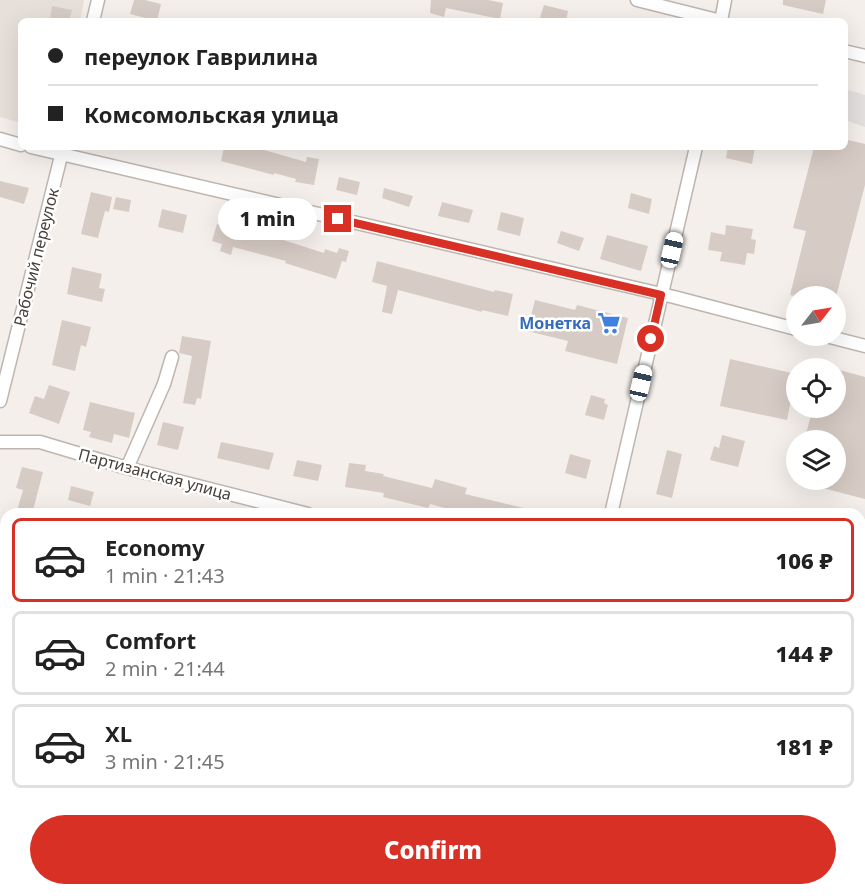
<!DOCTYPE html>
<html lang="en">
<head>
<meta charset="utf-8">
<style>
  body { margin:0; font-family:"Noto Sans",sans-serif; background:#f6f6f6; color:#222; height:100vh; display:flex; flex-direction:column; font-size:22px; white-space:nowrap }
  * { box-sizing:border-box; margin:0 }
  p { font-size:20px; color:#767676 }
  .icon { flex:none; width:33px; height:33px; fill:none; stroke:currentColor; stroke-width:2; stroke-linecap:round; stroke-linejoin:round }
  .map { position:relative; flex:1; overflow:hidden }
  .side { position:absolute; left:0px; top:508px; width:866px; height:388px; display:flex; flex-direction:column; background:#fff; border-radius:18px 18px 0 0; box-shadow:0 6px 24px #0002 }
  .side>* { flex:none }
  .banner { position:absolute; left:18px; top:18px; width:830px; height:132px; border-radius:9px; box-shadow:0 6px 24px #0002; display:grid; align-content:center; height:132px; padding:0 30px; background:#fff }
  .needle { width:39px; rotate:59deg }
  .fabs { position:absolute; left:786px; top:286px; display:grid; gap:12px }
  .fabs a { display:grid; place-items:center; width:60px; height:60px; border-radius:50%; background:#fff; box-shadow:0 6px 24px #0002; font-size:30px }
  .end { position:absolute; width:27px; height:27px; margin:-14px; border:8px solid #d93025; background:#fff; box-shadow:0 0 0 3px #fff }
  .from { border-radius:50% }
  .bubble { position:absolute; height:42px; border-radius:21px; background:#fff; box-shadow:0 6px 24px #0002; font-size:20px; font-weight:800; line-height:42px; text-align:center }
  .car { position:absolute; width:18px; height:36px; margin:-18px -9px; border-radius:8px; box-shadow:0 0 4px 2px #0007; background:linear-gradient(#fff 24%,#345 0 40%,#fff 0 76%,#345 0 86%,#fff 0) }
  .banner b { display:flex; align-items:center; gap:21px; height:57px; font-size:22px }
  .banner b+b { border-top:2px solid #e0e0e0 }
  .banner i { width:15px; height:15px; background:#222 }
  ul { padding:10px 0 0; list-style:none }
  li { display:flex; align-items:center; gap:18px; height:84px; margin:0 12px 9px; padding:0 18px; border:3px solid #e0e0e0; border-radius:9px }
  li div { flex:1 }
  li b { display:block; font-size:22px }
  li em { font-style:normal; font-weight:800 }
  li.on { border-color:#d93025 }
  li>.icon { width:54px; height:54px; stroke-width:1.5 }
  .primary-button { display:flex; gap:12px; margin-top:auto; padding:12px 30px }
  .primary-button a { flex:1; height:69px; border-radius:36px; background:#d93025; color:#fff; font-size:24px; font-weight:800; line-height:69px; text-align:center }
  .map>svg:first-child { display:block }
  .residential { fill:#e7e0da }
  .green { fill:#d9e3b9 }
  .parking { fill:#e3e0df }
  .building { fill:#d7ccc5 }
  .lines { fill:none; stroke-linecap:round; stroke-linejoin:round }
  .street-casing { stroke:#beb5af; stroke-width:15 }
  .street { stroke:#fff; stroke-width:12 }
  .route { stroke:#d93025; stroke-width:8 }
  .labels { text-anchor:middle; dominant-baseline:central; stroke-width:5; stroke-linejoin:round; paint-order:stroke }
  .street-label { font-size:16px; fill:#473f3a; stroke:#fff }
  .shop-label { font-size:16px; font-weight:bold; fill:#366cbe; stroke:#fff; text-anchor:end }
</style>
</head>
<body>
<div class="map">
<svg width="865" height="896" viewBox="0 0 865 896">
  <rect width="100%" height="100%" fill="#f4efeb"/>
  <path class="residential" d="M 0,0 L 84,0 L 80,21 L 21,21 L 21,123 L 0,117 Z"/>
  <path class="green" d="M 860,691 L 865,692 L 865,896 L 730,896 L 709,891 L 860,891 Z"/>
  <path class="parking" d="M 845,89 L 865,95 L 865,127 L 845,120 Z"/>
  <path class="building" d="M 134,0 L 145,0 L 161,4 L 157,21 L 130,14 Z
    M 431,0 L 488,0 L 503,3 L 500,19 L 446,8 L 444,17 L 430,13 Z
    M 783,0 L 826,0 L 823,14 L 783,5 Z
    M 544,5 L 568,11 L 566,21 L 539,21 Z
    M 52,6 L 72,10 L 69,21 L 50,21 Z
    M 844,139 L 865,144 L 865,185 L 836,297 L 799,297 L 790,295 L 806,231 L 793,228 L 814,147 L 844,147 Z
    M 224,147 L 254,147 L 306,162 L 307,157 L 319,159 L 314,185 L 295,182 L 296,179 L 274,173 L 274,175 L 221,161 Z
    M 728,147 L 755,147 L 752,164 L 726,158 Z
    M 339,177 L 360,182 L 357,195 L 336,190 Z
    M 0,181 L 29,188 L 24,204 L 0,197 Z
    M 384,188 L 413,196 L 409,207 L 382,198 Z
    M 91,192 L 112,197 L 109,212 L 105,211 L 98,238 L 81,234 Z
    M 631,193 L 652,199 L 649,214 L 628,208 Z
    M 116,197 L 131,200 L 129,212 L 113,209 Z
    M 442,202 L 473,210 L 469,223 L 438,216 Z
    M 162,209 L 187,215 L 183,233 L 158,227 Z
    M 501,212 L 524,218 L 520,236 L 497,230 Z
    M 217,224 L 256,235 L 256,233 L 274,237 L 324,253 L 325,249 L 337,253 L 339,248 L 349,251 L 346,262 L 342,261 L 336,279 L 285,263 L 286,261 L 233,247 L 231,255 L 220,251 L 222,244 L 212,241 Z
    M 726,225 L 753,229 L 751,239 L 756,240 L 754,254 L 747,253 L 745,265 L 720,261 L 722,252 L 708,250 L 711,232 L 725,235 Z
    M 561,231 L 584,238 L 579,251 L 557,243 Z
    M 607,235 L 648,246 L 641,271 L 600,259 Z
    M 377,261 L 494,292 L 495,290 L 513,294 L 508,316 L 482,310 L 482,312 L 398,290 L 392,314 L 382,312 L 387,286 L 372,282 Z
    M 72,267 L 102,274 L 99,288 L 105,289 L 102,302 L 67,294 Z
    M 535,300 L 575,310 L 577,305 L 628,318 L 617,364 L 565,351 L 568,341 L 527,331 Z
    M 62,320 L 91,327 L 86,347 L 81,345 L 75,371 L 52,365 Z
    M 182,336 L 211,341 L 201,399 L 197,398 L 195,405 L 183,403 L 192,356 L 179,353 Z
    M 730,359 L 796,374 L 787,420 L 720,406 Z
    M 836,369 L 865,377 L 865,499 L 807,484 L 807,480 L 836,480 L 836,441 L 804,441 L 813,408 L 836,408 Z
    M 49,385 L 70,392 L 59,424 L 29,413 L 35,396 L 44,399 Z
    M 591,395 L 605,399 L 604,403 L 608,405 L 604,420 L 585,415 Z
    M 90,402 L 135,413 L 129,438 L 114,434 L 112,443 L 89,437 L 91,432 L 83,430 Z
    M 163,422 L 184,427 L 178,450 L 157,445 Z
    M 722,435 L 745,441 L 738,467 L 710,460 L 714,446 L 719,448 Z
    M 221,442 L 274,453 L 269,470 L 217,458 Z
    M 667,450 L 682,454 L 672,498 L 656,494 Z
    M 570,454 L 591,460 L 586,479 L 565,473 Z
    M 297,460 L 322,465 L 318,481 L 293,476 Z
    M 349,463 L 366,465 L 365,471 L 384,474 L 383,476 L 432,488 L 435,479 L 467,488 L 465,494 L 532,510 L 532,514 L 467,514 L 430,504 L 428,508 L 383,497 L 384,493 L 345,487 Z
    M 22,467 L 43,472 L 32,514 L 16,514 L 23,490 L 16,488 Z
    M 71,486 L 94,492 L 90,506 L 68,500 Z"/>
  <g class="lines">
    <g class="street-casing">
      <path id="street" d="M 637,0 L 721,21
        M 93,21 L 98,0
        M 721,21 L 725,0
        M 844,51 L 865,56
        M 0,139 L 21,145
        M 31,147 L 674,297 L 796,329
        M 826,336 L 865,346
        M 0,401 L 63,148
        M 0,442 L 40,442 L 127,468 L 308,514
        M 127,468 L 164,384 L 172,357
        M 611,514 L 696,147
        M 860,657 L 865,659
        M 0,726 L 6,727
        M 657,891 L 677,896
        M 526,896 L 527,891"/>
    </g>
    <use href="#street" class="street"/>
  </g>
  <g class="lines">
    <path class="route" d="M 338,219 L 661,295 L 651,339"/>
  </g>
  <defs>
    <g id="supermarket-bare" transform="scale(1.8)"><path d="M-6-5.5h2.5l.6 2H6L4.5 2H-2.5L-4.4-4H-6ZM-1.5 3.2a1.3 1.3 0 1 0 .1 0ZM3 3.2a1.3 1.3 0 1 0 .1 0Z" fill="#3f7fe0" stroke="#fff" stroke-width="2.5" paint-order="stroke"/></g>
  </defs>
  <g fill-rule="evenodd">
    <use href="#supermarket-bare" x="609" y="323"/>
  </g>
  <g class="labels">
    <g class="street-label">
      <text transform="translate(36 257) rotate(-76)">Рабочий переулок</text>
      <text transform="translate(155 474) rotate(15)">Партизанская улица</text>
    </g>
    <g class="shop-label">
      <text x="591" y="323">Монетка</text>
    </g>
  </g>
</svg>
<div class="fabs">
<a><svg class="needle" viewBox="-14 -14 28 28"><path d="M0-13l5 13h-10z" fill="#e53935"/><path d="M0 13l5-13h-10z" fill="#767676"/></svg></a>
<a><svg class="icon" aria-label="locate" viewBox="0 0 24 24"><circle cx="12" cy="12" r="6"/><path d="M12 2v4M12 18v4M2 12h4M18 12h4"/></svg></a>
<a><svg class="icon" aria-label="layers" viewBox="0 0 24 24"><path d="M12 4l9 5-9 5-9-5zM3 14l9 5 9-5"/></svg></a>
</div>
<i class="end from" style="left:651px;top:339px"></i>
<i class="end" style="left:338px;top:219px"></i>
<div class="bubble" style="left:218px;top:198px;width:99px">1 min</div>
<i class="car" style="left:672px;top:250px;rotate:13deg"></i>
<i class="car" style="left:641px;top:383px;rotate:13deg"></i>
<div class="banner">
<b><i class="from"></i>переулок Гаврилина</b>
<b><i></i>Комсомольская улица</b>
</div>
<section class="side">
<ul>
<li class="on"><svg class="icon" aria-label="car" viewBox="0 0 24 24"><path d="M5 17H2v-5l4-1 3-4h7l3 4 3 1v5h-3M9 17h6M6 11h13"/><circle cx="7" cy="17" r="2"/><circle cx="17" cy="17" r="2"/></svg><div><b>Economy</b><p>1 min · 21:43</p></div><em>106 ₽</em></li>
<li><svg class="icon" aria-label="car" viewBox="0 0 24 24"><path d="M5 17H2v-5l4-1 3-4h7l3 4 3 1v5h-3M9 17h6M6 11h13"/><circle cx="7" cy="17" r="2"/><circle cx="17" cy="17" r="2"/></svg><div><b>Comfort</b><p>2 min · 21:44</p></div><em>144 ₽</em></li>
<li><svg class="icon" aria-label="car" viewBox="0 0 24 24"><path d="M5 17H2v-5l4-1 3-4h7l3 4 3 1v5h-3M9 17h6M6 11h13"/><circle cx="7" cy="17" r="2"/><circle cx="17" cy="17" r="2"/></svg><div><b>XL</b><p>3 min · 21:45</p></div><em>181 ₽</em></li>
</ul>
<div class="primary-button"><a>Confirm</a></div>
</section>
</div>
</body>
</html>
